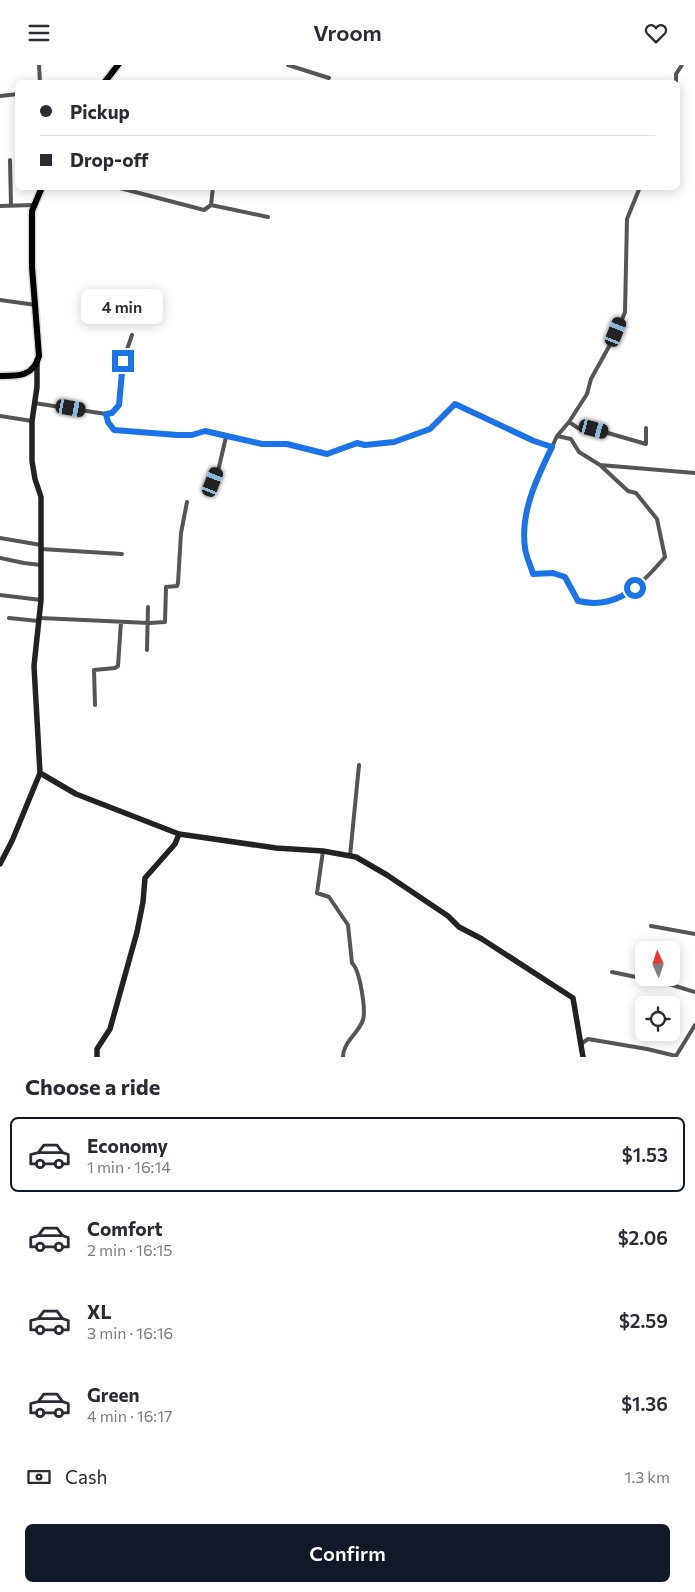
<!DOCTYPE html>
<html lang="en">
<head>
<meta charset="utf-8">
<style>
  body { margin:0; font-family:Commissioner,sans-serif; background:#f7f7f7; color:#2b2b33; height:100vh; display:flex; flex-direction:column; font-size:19px; white-space:nowrap }
  * { box-sizing:border-box; margin:0 }
  p { font-size:16px; color:#7c7c81 }
  .icon { flex:none; width:28px; height:28px; fill:none; stroke:currentColor; stroke-width:2; stroke-linecap:round; stroke-linejoin:round }
  .map { position:relative; height:992px; overflow:hidden }
  .drawer { display:flex; flex-direction:column; background:#fff; flex:1 }
  .drawer>* { flex:none }
  .hud { position:absolute; left:15px; top:15px; width:665px; height:110px; border-radius:8px; box-shadow:0 2px 12px #0003; display:grid; align-content:center; height:110px; padding:0 25px; background:#fff }
  .needle { width:32px; rotate:357deg }
  .buttons { position:absolute; left:635px; top:876px; display:grid; gap:10px }
  .buttons a { display:grid; place-items:center; width:45px; height:45px; border-radius:8px; background:#fff; box-shadow:0 2px 12px #0003; font-size:25px }
  .end { position:absolute; width:22px; height:22px; margin:-11px; border:6px solid #1a73e8; background:#fff; box-shadow:0 0 0 2px #fff }
  .from { border-radius:50% }
  .bubble { position:absolute; height:35px; border-radius:8px; background:#fff; box-shadow:0 2px 12px #0003; font-size:16px; font-weight:600; line-height:35px; text-align:center }
  .car { position:absolute; width:15px; height:30px; margin:-15px -8px; border-radius:6px; box-shadow:0 0 4px 1px #0007; background:linear-gradient(#222 24%,#8ab4d8 0 40%,#222 0 76%,#8ab4d8 0 86%,#222 0) }
  .hud b { display:flex; align-items:center; gap:18px; height:48px; font-size:19px }
  .hud b+b { border-top:1px solid #e1e1e2 }
  .hud i { width:12px; height:12px; background:#2b2b33 }
  ul { padding:0; list-style:none }
  li { display:flex; align-items:center; gap:15px; height:75px; margin:0 10px 8px; padding:0 15px; border:2px solid transparent; border-radius:8px }
  li div { flex:1 }
  li b { display:block; font-size:19px }
  li em { font-style:normal; font-weight:600 }
  li.selected { border-color:#111827 }
  li>.icon { width:45px; height:45px; stroke-width:1.5 }
  h2 { padding:0 25px; font-size:22px; line-height:60px }
  .pay { display:flex; align-items:center; gap:12px; height:55px; padding:0 25px; font-size:19px }
  .pay p { margin-inline-start:auto }
  .action { display:flex; gap:10px; margin-top:auto; padding:10px 25px }
  .action a { flex:1; height:58px; border-radius:8px; background:#111827; color:#fff; font-size:20px; font-weight:600; line-height:58px; text-align:center }
  header { display:flex; justify-content:space-between; align-items:center; height:65px; padding:0 25px; background:#fff; font-size:22px; font-weight:600 }
  .map>svg:first-child { display:block }
  .lines { fill:none; stroke-linecap:round; stroke-linejoin:round }
  .primary-casing { stroke:#dbdbdb; stroke-width:9 }
  .street { stroke:#555; stroke-width:4 }
  .secondary { stroke:#222; stroke-width:5.5 }
  .primary { stroke:#000; stroke-width:6 }
  .route { stroke:#1a73e8; stroke-width:6 }
</style>
</head>
<body>
<header><svg class="icon" aria-label="menu" viewBox="0 0 24 24"><path d="M4 6h16M4 12h16M4 18h16"/></svg>Vroom<svg class="icon" aria-label="heart" viewBox="0 0 24 24"><path d="M12 20l-8-8c-3-5 5-10 8-4 3-6 11-1 8 4z"/></svg></header>
<div class="map">
<svg width="695" height="992" viewBox="0 0 695 992">
  <rect width="100%" height="100%" fill="#fff"/>
  <g class="lines">
    <g class="primary-casing">
      <path id="primary" d="M 104,18 L 118,0
        M 0,311 C 18,311 33,312 39,291 L 32,202 L 32,146 L 42,122"/>
    </g>
    <path class="street" d="M 39,0 L 40,18
      M 288,0 L 329,13
      M 676,18 L 676,9 L 682,0
      M 0,31 L 18,29
      M 10,95 L 11,140
      M 116,122 L 204,145 L 211,140 L 268,152
      M 211,140 L 213,122
      M 0,141 L 34,140
      M 0,235 L 36,240
      M 34,338 L 106,349 L 108,357 L 114,365 L 177,370 L 192,370 L 205,366 L 262,379 L 287,379 L 327,389 L 357,379 L 365,380 L 394,377 L 430,364 L 455,339 L 534,376 L 552,382 L 557,371 L 569,357 L 587,329 L 591,314 L 617,267 L 625,247 L 627,154 L 640,122
      M 106,349 L 112,348 L 119,339 L 123,296 L 132,270
      M 0,351 L 32,356
      M 569,357 L 578,363 L 594,364 L 646,379 L 646,363
      M 552,382 C 537,413 520,447 525,483 C 526,492 531,501 533,509 L 553,508 L 565,512 L 578,536 C 617,546 642,519 665,492 L 657,454 L 636,428 L 628,426 L 600,400 L 579,387 L 571,374 L 557,371
      M 600,400 L 695,408
      M 213,417 L 219,402 L 226,372
      M 0,473 L 41,480
      M 41,484 L 122,489
      M 0,493 L 24,498 L 41,500
      M 0,530 L 41,535
      M 9,553 L 38,556
      M 40,553 L 149,558 L 165,557 L 166,522 L 177,521 L 178,518 L 181,468 L 187,437
      M 147,585 L 148,542
      M 95,640 L 94,605 L 115,603 L 118,601 L 121,557
      M 323,786 L 317,828 L 329,832 L 348,860 L 352,898 C 360,905 366,945 363,955 C 358,969 343,977 343,992
      M 350,791 L 359,700
      M 651,861 L 695,869
      M 612,907 L 669,919 L 695,927
      M 581,979 L 588,974 L 647,984 L 676,991 L 695,960"/>
    <path class="secondary" d="M 40,708 L 76,729 L 179,769 L 276,783 L 323,786 L 356,792 L 387,810 L 448,851 L 459,862 L 482,874 L 573,933 L 583,992
      M 0,799 L 12,776 L 40,708 L 34,601 L 41,535 L 41,432 L 35,414 L 32,396 L 32,356 L 37,322 L 37,296
      M 97,992 L 97,984 L 110,964 L 137,867 L 143,837 L 145,813 L 175,779 L 179,769"/>
    <use href="#primary" class="primary"/>
  </g>
  <g class="lines">
    <path class="route" d="M 123,296 L 119,340 L 112,348 L 106,349 L 108,357 L 114,365 L 177,370 L 192,370 L 205,366 L 262,379 L 287,379 L 327,389 L 357,378 L 365,380 L 394,377 L 430,364 L 455,339 L 534,376 L 552,382 C 537,413 520,447 525,483 C 526,492 531,501 533,509 L 553,508 L 565,512 L 578,536 C 600,541 617,536 635,523"/>
  </g>
</svg>
<div class="buttons">
<a><svg class="needle" viewBox="-14 -14 28 28"><path d="M0-13l5 13h-10z" fill="#e53935"/><path d="M0 13l5-13h-10z" fill="#7c7c81"/></svg></a>
<a><svg class="icon" aria-label="locate" viewBox="0 0 24 24"><circle cx="12" cy="12" r="6"/><path d="M12 2v4M12 18v4M2 12h4M18 12h4"/></svg></a>
</div>
<i class="end from" style="left:635px;top:523px"></i>
<i class="end" style="left:123px;top:296px"></i>
<div class="bubble" style="left:81px;top:224px;width:82px">4 min</div>
<i class="car" style="left:616px;top:267px;rotate:22deg"></i>
<i class="car" style="left:71px;top:343px;rotate:100deg"></i>
<i class="car" style="left:594px;top:364px;rotate:105deg"></i>
<i class="car" style="left:213px;top:417px;rotate:21deg"></i>
<div class="hud">
<b><i class="from"></i>Pickup</b>
<b><i></i>Drop-off</b>
</div>
</div>
<section class="drawer">
<h2>Choose a ride</h2>
<ul>
<li class="selected"><svg class="icon" aria-label="car" viewBox="0 0 24 24"><path d="M5 17H2v-5l4-1 3-4h7l3 4 3 1v5h-3M9 17h6M6 11h13"/><circle cx="7" cy="17" r="2"/><circle cx="17" cy="17" r="2"/></svg><div><b>Economy</b><p>1 min · 16:14</p></div><em>$1.53</em></li>
<li><svg class="icon" aria-label="car" viewBox="0 0 24 24"><path d="M5 17H2v-5l4-1 3-4h7l3 4 3 1v5h-3M9 17h6M6 11h13"/><circle cx="7" cy="17" r="2"/><circle cx="17" cy="17" r="2"/></svg><div><b>Comfort</b><p>2 min · 16:15</p></div><em>$2.06</em></li>
<li><svg class="icon" aria-label="car" viewBox="0 0 24 24"><path d="M5 17H2v-5l4-1 3-4h7l3 4 3 1v5h-3M9 17h6M6 11h13"/><circle cx="7" cy="17" r="2"/><circle cx="17" cy="17" r="2"/></svg><div><b>XL</b><p>3 min · 16:16</p></div><em>$2.59</em></li>
<li><svg class="icon" aria-label="car" viewBox="0 0 24 24"><path d="M5 17H2v-5l4-1 3-4h7l3 4 3 1v5h-3M9 17h6M6 11h13"/><circle cx="7" cy="17" r="2"/><circle cx="17" cy="17" r="2"/></svg><div><b>Green</b><p>4 min · 16:17</p></div><em>$1.36</em></li>
</ul>
<div class="pay"><svg class="icon" aria-label="cash" viewBox="0 0 24 24"><path d="M3 7h18v10H3z"/><circle cx="12" cy="12" r="2"/></svg>Cash<p>1.3 km</p></div>
<div class="action"><a>Confirm</a></div>
</section>
</body>
</html>
